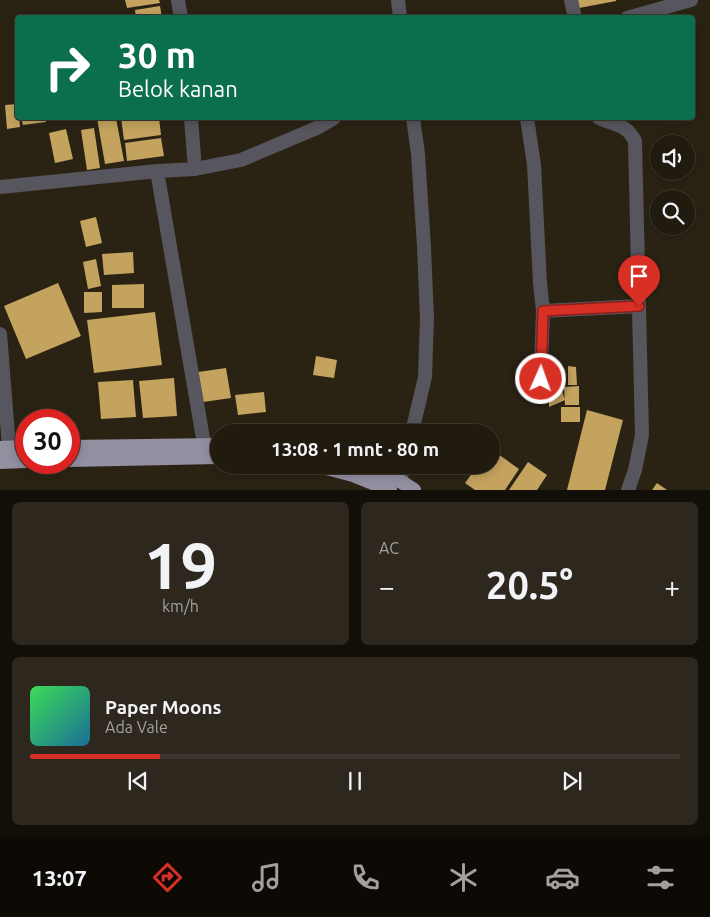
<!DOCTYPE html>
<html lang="id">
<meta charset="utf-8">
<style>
:root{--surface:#201a0f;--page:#2d271d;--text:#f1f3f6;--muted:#a2a19e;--line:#3d382f;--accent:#d93025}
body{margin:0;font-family:Ubuntu,sans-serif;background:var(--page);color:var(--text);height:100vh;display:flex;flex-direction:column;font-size:19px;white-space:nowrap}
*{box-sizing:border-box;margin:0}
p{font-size:16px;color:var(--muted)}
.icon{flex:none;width:28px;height:28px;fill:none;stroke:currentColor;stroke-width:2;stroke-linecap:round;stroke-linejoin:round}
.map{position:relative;height:490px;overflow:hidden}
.drawer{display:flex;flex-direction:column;gap:12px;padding:12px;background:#120e08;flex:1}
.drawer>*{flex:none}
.hud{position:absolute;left:15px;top:15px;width:680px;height:105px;border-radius:5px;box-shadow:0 2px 12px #0003,0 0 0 1px var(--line);background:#0b6e4f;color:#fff;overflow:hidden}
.fabs{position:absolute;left:650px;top:135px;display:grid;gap:10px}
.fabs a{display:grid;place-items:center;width:45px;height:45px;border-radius:50%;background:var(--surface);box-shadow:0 2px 12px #0003,0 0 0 1px var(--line);font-size:25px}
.speed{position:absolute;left:15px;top:409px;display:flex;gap:10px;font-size:25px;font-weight:700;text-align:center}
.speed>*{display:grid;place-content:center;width:65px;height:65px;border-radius:50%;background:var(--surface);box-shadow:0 2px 12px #0003,0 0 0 1px var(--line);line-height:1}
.speed .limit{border:8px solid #d22;background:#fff;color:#111}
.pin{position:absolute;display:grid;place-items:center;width:42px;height:42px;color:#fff;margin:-51px -21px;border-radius:50% 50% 50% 0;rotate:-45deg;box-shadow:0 0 5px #0007}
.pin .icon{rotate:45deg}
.me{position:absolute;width:55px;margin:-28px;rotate:2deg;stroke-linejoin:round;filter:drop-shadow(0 0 4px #0008)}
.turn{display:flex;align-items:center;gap:18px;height:105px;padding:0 20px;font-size:22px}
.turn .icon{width:65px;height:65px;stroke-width:2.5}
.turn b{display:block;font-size:35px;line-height:42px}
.big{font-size:38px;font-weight:700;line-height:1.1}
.drawer .widget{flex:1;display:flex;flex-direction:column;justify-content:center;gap:8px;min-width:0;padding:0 18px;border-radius:8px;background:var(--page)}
.drawer .dial{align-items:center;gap:0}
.dial b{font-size:65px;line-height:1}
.song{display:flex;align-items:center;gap:15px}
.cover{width:60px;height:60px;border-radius:8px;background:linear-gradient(135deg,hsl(130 70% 55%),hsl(200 70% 35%))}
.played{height:5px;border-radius:2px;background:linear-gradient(90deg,var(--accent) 20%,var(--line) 20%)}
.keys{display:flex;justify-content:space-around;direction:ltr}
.heat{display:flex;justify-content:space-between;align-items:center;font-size:28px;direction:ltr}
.drawer .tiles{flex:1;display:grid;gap:12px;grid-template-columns:1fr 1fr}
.widget:last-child{grid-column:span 2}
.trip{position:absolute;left:210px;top:424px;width:290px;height:50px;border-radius:25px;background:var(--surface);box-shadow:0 2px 12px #0003,0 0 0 1px var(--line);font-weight:700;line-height:50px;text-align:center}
.tab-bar{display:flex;height:80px;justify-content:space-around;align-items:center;background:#0d0a06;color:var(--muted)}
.tab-bar .icon{width:35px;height:35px}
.tab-bar .selected{color:var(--accent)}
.tab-bar b{font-size:22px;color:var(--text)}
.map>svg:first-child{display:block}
.building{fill:#c4a35e}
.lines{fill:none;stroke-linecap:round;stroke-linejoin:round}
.minor{stroke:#57555d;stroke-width:14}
.trunk{stroke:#9390a2;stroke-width:14}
.route-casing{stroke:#8d1f18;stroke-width:12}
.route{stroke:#d93025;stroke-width:9}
</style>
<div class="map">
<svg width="710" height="490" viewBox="0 0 710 490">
<rect width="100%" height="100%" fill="#2a2314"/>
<!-- building -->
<path class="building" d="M125 0H159L160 3 127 8Z
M578 0H616V1L579 8Z
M160 6 162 18H136L135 10Z
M18 104 20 127 7 129 5 105Z
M21 118H45L46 122 23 125Z
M97 118H116L124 161 105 164Z
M121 118H159L161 135 124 140Z
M94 128 100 168 87 170 81 130Z
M66 129 73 159 55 163 49 133Z
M161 138 164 156 127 161 125 143Z
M96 217 102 243 86 247 80 221Z
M133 252 134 273 104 275 102 254Z
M96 259 101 286 88 289 83 262Z
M58 283 81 336 26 359 4 306Z
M144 284V308H112V285Z
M84 292H102V312L84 313Z
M155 312 162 365 94 373 87 320Z
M316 356 337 360 334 378 313 375Z
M568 366 576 367 577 385H568Z
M226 368 231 398 203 402 198 372Z
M174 378 177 416 143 418 139 381Z
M549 379H558L565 400 549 407Z
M133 380 136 417 101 419 98 382Z
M579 386V405H565L564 387Z
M264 392 266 412 238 415 235 395Z
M561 407H580V422H561Z
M587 410 623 420 605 490H567Z
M491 449 519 469 505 490H475L465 483 478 465H491Z
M528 462 547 475 537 490H509Z
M657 483 667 490H652Z"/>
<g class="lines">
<!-- minor -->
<path class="minor" d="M178 0 181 18
M398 0 400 18
M571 0 575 18
M627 18 691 0
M191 118 195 169
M527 118 534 165 540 283 543 311 540 396
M599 118C615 126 626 123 635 141L642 435 635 470 628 490
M157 171 204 444
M0 187 158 171 195 169 241 160 319 127 334 118
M543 311 639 306
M0 334 9 447
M412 432 425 377 427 318 424 247 418 154 413 118
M400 481 404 465"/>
<!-- trunk -->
<path class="trunk" d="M69 447 219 445
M0 448 26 447
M69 460 219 457
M0 462 26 461
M315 465 353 475 390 490
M358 465 400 481 414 490"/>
</g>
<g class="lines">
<defs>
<path id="route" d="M541 379 543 311 639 306"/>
</defs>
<!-- route casing -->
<use href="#route" class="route-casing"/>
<!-- route -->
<use href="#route" class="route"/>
</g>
</svg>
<div class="fabs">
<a><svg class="icon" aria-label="sound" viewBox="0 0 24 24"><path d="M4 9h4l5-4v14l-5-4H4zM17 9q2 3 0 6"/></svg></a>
<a><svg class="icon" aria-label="search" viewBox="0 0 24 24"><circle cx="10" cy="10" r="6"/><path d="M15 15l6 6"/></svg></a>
</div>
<div class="speed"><div class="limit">30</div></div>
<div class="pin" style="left:639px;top:306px;background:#d93025"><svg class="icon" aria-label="arrive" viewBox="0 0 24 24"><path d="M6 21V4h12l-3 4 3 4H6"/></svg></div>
<svg class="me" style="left:541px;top:379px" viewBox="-20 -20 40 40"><circle r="17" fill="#d93025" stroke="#fff" stroke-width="3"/><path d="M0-11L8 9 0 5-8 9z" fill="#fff"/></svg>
<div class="trip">13:08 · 1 mnt · 80 m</div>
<div class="hud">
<div class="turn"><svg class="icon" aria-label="right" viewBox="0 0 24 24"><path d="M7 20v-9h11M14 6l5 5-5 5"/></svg><div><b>30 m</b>Belok kanan</div></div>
</div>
</div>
<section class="drawer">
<div class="tiles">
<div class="widget dial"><b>19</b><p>km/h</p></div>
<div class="widget"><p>AC</p>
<div class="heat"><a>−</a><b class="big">20.5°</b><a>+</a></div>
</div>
<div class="widget">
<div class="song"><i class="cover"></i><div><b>Paper Moons</b><p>Ada Vale</p></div></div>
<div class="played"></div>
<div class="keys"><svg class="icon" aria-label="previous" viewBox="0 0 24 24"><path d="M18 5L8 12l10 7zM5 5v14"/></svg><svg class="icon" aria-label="pause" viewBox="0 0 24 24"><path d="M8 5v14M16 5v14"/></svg><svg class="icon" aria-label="next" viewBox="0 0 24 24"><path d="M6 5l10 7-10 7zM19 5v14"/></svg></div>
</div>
</div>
</section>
<nav class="tab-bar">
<b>13:07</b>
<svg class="icon selected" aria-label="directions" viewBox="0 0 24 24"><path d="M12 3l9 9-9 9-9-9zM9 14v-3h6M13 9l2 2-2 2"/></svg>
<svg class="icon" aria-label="music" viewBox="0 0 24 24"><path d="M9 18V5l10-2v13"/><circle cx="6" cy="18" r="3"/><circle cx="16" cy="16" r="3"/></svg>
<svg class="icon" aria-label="phone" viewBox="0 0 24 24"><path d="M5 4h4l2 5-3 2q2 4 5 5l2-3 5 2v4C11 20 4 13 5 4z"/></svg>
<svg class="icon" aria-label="climate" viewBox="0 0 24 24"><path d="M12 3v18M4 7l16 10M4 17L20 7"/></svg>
<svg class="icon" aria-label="car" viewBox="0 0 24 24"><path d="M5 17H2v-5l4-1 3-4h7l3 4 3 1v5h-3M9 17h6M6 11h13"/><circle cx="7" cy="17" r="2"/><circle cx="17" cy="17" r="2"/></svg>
<svg class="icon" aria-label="filters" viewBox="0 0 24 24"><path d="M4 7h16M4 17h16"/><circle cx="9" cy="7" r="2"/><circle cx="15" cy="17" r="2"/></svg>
</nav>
